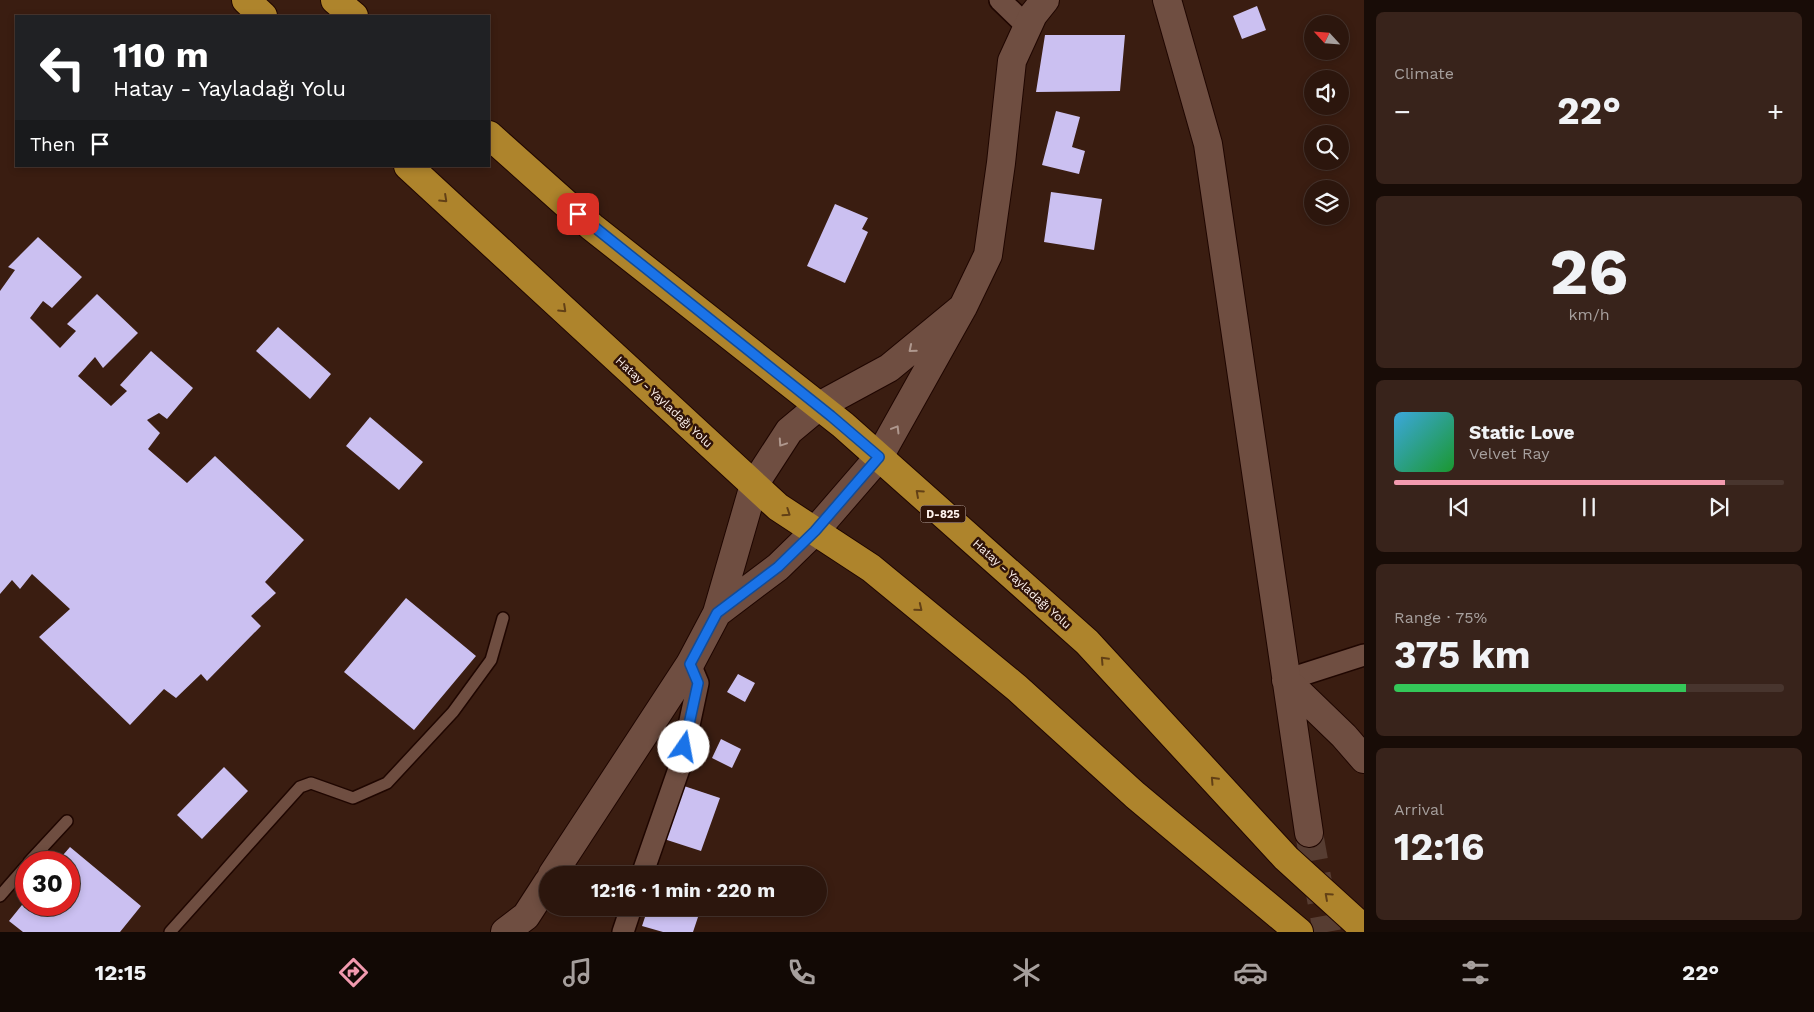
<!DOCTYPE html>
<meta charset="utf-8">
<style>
:root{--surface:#2c160d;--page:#38231b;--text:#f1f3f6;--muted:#a69f9d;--line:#48352e;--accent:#f29aaf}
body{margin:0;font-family:"Work Sans",sans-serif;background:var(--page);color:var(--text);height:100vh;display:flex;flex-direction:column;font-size:19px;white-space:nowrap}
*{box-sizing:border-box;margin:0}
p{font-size:16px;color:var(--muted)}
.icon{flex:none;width:28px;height:28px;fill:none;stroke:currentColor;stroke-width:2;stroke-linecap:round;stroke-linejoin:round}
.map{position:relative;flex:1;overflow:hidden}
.drawer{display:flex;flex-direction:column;gap:12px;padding:12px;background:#180c07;width:450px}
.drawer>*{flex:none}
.guide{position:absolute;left:15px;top:15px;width:475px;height:152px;border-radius:0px;box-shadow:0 2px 8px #0003,0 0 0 1px var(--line);background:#202124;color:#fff;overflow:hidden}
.needle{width:32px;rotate:296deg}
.tools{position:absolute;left:1304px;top:15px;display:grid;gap:10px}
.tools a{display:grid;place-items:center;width:45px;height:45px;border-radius:50%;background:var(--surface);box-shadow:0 2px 8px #0003,0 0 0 1px var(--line);font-size:25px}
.speed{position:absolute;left:15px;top:851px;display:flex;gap:10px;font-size:25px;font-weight:700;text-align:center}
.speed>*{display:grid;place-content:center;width:65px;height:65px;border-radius:50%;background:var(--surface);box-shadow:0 2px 8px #0003,0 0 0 1px var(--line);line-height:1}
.speed .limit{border:8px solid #d22;background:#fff;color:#111}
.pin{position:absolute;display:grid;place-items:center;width:42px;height:42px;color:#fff;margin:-21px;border-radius:10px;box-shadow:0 2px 8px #0006}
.me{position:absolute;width:55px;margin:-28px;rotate:12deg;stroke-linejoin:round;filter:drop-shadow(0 0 4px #0008)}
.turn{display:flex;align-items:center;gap:18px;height:105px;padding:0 15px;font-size:22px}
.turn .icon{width:65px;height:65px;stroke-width:2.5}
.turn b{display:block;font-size:35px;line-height:42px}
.then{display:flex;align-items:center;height:48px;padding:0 15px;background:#0003;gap:10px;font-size:19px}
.big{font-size:38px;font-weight:700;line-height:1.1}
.drawer .tile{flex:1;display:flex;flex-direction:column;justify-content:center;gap:8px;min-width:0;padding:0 18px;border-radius:8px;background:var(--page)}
.drawer .dial{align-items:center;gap:0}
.dial b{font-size:65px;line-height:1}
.song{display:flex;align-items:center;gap:15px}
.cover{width:60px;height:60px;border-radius:8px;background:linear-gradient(135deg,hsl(200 70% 55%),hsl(130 70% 35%))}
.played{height:5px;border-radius:2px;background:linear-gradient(90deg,var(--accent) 85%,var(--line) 85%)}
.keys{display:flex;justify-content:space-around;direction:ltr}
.heat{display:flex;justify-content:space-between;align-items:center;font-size:28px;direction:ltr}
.charge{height:8px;border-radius:4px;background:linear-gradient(90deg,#34c759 75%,var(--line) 0)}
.trip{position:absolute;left:539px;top:866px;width:288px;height:50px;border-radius:25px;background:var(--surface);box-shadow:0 2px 8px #0003,0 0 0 1px var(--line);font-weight:700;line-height:50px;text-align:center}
.menu{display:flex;height:80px;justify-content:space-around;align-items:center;background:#120905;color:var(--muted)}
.menu .icon{width:35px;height:35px}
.menu .on{color:var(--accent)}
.menu b{font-size:22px;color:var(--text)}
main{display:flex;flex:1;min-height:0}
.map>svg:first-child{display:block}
.building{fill:#cbc0f1}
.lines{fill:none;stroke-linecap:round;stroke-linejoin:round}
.tertiary-tunnel{stroke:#573d32;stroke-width:28;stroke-dasharray:28 14;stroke-linecap:butt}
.service-casing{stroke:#1f0600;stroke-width:14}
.minor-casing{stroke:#1f0600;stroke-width:24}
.tertiary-casing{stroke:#1f0600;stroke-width:30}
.trunk-casing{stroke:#1f0600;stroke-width:30}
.service{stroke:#6f4e41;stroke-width:11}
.minor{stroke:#6f4e41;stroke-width:21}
.tertiary{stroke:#6f4e41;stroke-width:28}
.trunk{stroke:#ae842c;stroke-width:28}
.oneway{stroke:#624016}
.oneway2{stroke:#af988e}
.route-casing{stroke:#114b97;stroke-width:12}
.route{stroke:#1a73e8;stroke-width:9}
.labels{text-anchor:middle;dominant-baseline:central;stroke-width:5;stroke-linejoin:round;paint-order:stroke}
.shield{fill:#2f1308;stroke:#c0afa8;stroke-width:1}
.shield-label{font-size:11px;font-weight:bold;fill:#fef2ed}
.street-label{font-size:12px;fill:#fef2ed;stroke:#2f1308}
</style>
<main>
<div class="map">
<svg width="1364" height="932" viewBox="0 0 1364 932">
<rect width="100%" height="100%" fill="#3a1d11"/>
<!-- building -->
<path class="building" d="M1257 6 1266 30 1242 39 1233 16Z
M1045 35H1125L1120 91 1036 92Z
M1056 111 1080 117 1072 147 1085 151 1079 174 1042 165Z
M1051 192 1102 199 1094 250 1044 242Z
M835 204 868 218 862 229 868 232 845 283 807 266Z
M38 237 82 277 52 308 43 301 30 318 60 348 76 331 67 324 97 294 138 333 103 368 95 357 78 376 111 406 127 391 120 385 151 351 193 388 167 419 159 413 147 420 160 433 148 449 187 483 215 456 304 540 265 582 276 593 251 616 261 626 207 681 201 674 176 698 164 689 130 725 39 637 70 609 32 574 20 589 12 580 0 594V291L15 270 8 267Z
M278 327 331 374 310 399 256 351Z
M370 417 423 462 399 490 346 446Z
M406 598 476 656 414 730 344 672Z
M738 674 755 683 745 702 727 692Z
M721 739 741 749 732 768 712 758Z
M224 767 248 791 202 839 177 815Z
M684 786 720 798 701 851 664 839Z
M70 847 141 906 120 932H23L9 921 26 900V905H69V862H57Z
M648 908H701L693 932H663L642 926Z"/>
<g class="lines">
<!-- tertiary-tunnel -->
<path class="tertiary-tunnel" d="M1309 833 1327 932"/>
<defs>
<path id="service" d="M29 862 67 821
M0 896 26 866
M170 932 300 787 311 783 353 798 387 783 453 712 491 660 503 618"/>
<path id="minor" d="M1000 0 1028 27
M1286 680 1364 655
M642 875 681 763 698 683 690 664
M623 932 631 908"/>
<path id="tertiary" d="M1167 0 1208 144 1309 833
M717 613 778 567 815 531 879 457 963 307 988 255 1001 163 1012 61 1033 15 1045 0
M1286 680 1344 736 1364 759
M552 875 690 664 717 613 754 485 789 431 819 406 889 368 963 307
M505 932 526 916 548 882"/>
<path id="trunk" d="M246 0 263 16
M335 0 354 16
M489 135 592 227 843 425 1087 642 1286 858 1364 929
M408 166 778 507 871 568 1017 688 1135 795 1299 932"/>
</defs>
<!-- service casing -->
<use href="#service" class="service-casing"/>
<!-- minor casing -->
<use href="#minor" class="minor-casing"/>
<!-- tertiary casing -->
<use href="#tertiary" class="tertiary-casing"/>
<!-- trunk casing -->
<use href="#trunk" class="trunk-casing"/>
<!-- service -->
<use href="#service" class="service"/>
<!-- minor -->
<use href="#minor" class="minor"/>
<!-- tertiary -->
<use href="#tertiary" class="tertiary"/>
<!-- trunk -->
<use href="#trunk" class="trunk"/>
</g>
<!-- one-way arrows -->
<defs><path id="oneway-chevron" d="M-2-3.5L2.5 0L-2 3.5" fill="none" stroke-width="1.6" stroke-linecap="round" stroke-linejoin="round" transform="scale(1.25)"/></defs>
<g class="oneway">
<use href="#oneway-chevron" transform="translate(444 199) rotate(43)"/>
<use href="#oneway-chevron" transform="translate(563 309) rotate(43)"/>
<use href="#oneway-chevron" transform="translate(919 493) rotate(-138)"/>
<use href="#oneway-chevron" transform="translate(787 513) rotate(34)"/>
<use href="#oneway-chevron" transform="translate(919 608) rotate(39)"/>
<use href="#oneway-chevron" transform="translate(1104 660) rotate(-133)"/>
<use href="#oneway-chevron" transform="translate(1214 780) rotate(-133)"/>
<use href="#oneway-chevron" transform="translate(1328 896) rotate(-138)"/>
</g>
<g class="oneway2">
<use href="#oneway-chevron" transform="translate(912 349) rotate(140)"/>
<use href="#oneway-chevron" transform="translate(896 429) rotate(-59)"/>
<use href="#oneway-chevron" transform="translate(782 443) rotate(124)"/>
</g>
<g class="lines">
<defs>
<path id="route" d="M578 214 831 416 879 457 815 531 778 567 717 613 690 664 698 683 684 747"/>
</defs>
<!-- route casing -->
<use href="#route" class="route-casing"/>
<!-- route -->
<use href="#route" class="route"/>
</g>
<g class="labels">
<!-- shield labels -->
<rect class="shield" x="920.5" y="505.5" width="45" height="17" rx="4"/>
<g class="shield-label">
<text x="943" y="514">D-825</text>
</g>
<!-- street labels -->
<g class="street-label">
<text transform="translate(664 402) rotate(43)">Hatay - Yayladağı Yolu</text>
<text transform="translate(1022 584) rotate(42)">Hatay - Yayladağı Yolu</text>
</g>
</g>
</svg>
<div class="tools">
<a><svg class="needle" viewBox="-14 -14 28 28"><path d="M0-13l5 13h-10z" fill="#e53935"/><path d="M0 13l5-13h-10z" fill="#a69f9d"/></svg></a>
<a><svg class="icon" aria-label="sound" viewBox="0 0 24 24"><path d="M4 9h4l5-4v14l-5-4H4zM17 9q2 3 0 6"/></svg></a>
<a><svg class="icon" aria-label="search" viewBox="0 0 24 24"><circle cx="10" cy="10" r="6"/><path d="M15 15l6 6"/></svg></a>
<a><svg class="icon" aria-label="layers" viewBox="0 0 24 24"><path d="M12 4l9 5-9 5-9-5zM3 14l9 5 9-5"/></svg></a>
</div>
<div class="speed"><div class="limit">30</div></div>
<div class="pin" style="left:578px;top:214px;background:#d93025"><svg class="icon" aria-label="arrive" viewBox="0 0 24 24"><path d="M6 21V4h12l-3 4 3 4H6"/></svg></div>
<svg class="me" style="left:684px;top:747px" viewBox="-20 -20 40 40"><circle r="19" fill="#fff"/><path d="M0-13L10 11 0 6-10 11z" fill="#1a73e8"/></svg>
<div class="trip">12:16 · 1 min · 220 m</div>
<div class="guide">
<div class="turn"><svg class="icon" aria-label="left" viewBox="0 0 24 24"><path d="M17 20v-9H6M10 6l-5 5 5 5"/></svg><div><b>110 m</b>Hatay - Yayladağı Yolu</div></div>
<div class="then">Then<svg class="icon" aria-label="arrive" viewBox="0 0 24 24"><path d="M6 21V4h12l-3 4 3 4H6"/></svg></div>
</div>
</div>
<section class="drawer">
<div class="tile"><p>Climate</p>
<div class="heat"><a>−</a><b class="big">22°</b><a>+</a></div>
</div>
<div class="tile dial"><b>26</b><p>km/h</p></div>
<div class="tile">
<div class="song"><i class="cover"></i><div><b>Static Love</b><p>Velvet Ray</p></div></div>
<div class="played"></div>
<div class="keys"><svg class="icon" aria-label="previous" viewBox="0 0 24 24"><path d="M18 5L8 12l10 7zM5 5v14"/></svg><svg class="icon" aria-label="pause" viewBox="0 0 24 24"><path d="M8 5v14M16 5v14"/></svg><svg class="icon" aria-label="next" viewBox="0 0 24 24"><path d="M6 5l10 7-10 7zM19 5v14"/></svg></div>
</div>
<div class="tile"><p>Range · 75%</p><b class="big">375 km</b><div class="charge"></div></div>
<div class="tile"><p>Arrival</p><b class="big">12:16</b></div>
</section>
</main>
<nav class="menu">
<b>12:15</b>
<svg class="icon on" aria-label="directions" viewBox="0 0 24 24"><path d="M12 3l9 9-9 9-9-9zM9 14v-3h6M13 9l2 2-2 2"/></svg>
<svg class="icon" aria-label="music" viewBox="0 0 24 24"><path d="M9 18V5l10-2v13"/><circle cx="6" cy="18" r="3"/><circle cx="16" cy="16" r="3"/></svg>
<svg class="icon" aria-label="phone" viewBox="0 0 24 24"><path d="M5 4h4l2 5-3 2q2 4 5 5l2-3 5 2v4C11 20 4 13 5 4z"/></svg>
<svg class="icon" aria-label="climate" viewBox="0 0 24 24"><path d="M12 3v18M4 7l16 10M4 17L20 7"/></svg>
<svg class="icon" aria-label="car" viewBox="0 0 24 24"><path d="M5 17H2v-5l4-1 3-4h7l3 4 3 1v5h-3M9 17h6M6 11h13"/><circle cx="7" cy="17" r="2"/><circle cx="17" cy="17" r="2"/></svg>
<svg class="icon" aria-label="filters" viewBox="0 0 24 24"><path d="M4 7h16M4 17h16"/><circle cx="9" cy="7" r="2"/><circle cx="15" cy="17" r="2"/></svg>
<b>22°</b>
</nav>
